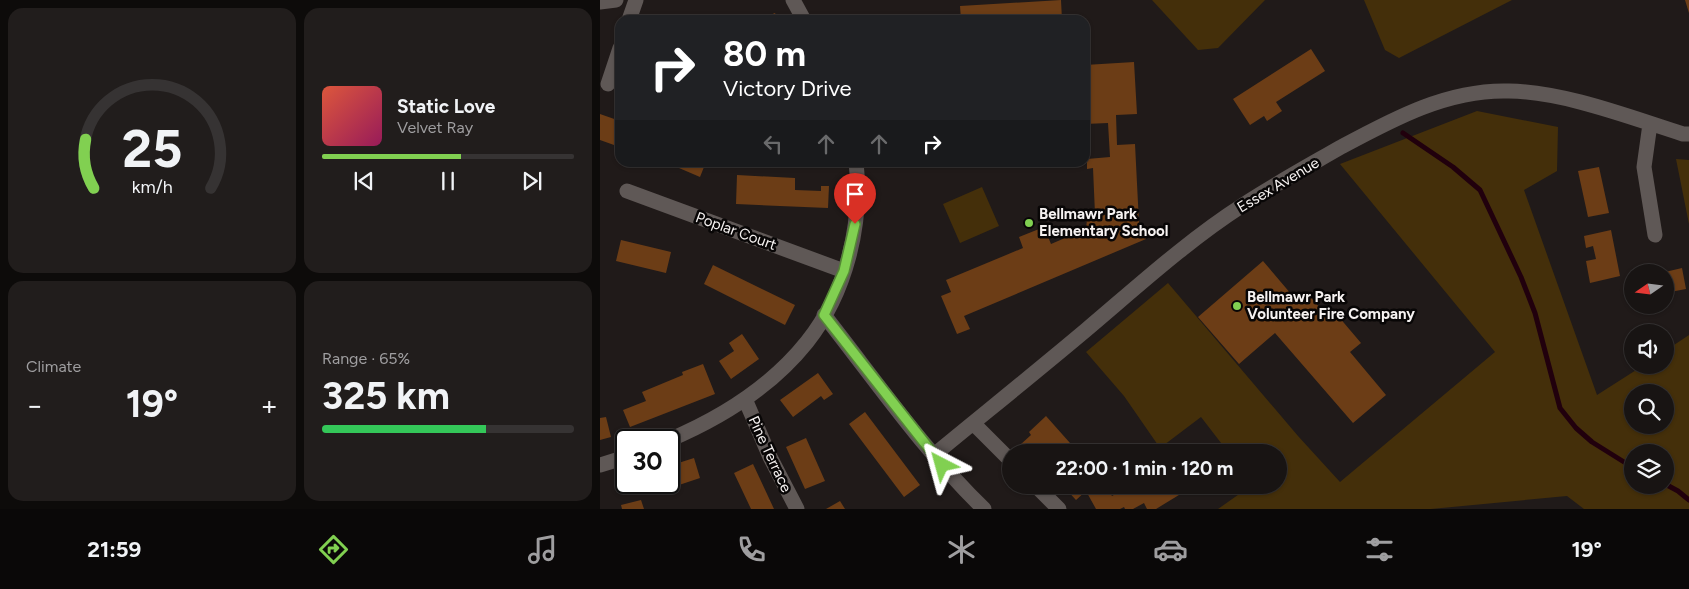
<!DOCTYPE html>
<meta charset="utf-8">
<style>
:root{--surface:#181413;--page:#211d1c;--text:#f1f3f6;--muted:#9f9ea0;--line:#363333;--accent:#81d051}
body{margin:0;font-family:Figtree,sans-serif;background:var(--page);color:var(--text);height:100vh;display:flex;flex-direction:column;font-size:19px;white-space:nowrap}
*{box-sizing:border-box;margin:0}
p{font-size:16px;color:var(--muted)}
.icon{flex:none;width:28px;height:28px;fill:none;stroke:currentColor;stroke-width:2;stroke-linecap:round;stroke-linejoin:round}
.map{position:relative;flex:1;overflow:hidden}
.side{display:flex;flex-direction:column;gap:8px;padding:8px;background:#0d0b0a;width:600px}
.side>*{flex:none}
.top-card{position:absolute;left:15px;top:15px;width:475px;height:152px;border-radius:15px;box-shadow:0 1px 4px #0004,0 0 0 1px var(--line);background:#202124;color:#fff;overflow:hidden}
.needle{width:32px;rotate:256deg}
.buttons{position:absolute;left:1024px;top:264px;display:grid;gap:10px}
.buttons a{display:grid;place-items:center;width:50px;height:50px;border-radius:50%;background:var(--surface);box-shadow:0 1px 4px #0004,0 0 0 1px var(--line);font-size:25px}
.speed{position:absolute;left:15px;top:429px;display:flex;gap:10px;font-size:25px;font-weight:700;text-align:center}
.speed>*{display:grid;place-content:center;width:65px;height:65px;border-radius:50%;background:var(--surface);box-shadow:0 1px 4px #0004,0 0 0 1px var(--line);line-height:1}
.speed .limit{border:2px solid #111;border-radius:8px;background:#fff;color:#111}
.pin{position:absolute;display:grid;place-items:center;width:42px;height:42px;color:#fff;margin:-51px -21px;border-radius:50% 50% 50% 0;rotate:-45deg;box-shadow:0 0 5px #0007}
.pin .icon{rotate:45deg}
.me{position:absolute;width:55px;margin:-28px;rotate:321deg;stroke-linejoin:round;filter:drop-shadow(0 0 4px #0008)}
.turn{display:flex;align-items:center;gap:18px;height:105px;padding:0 25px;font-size:22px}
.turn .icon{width:65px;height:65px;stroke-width:2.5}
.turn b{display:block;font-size:35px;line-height:42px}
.lanes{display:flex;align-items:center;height:48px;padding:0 25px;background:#0003;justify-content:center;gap:25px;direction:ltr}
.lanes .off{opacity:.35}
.big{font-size:38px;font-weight:700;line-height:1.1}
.side .tile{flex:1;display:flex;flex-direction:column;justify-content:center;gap:8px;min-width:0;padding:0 18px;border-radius:15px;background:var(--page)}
.side .dial{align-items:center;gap:0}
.dial svg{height:130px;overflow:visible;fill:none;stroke:var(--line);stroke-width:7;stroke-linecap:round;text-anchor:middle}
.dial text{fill:var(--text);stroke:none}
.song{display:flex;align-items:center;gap:15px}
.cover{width:60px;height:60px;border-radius:8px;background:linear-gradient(135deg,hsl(10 70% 55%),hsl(330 70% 35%))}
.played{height:5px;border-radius:2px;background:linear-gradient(90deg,var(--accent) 55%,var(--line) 55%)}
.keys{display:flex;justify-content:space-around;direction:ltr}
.heat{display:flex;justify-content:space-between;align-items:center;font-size:28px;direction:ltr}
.charge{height:8px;border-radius:4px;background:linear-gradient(90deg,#34c759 65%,var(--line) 0)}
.side .tiles{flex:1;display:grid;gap:8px;grid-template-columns:repeat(2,1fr)}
.trip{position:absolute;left:402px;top:444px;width:285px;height:50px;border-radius:25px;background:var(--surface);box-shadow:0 1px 4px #0004,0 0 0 1px var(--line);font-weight:700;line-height:50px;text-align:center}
.tabs{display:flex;height:80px;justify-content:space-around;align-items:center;background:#0a0808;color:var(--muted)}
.tabs .icon{width:35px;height:35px}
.tabs .selected{color:var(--accent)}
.tabs b{font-size:22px;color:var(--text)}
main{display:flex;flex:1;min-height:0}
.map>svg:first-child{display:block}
.green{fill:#442f0a;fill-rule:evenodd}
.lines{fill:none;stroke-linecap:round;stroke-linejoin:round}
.stream{stroke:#21000d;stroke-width:5}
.building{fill:#6c3d16}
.street{stroke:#5f5856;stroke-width:15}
.route-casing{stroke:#548735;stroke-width:12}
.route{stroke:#81d051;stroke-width:9}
.poi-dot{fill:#81d051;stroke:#080606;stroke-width:2}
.labels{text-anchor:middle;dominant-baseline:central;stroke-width:5;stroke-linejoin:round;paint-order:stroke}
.street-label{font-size:15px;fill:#f6f2f1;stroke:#080606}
.poi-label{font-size:15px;font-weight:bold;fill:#f6f2f1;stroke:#080606;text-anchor:start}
</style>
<main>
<section class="side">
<div class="tiles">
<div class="tile dial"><svg viewBox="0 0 100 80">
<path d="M14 69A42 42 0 1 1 86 69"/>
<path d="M14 69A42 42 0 0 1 9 39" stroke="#81d051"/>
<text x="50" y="56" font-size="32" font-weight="700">25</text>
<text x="50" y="72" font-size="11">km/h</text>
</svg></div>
<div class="tile">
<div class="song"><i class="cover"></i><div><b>Static Love</b><p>Velvet Ray</p></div></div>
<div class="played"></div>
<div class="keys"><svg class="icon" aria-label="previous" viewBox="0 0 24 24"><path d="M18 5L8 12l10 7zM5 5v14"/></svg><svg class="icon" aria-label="pause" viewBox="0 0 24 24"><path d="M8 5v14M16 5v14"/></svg><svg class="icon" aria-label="next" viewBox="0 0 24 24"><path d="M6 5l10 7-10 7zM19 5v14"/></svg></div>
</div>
<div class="tile"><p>Climate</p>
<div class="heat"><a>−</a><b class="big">19°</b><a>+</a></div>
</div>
<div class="tile"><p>Range · 65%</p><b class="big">325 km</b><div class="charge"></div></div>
</div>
</section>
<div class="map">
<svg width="1089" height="509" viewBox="0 0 1089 509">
<rect width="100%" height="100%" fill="#201a19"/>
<!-- green -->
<path class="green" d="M552 0H665L618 48 598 50Z
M764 0H912L799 58 785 50Z
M877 111 958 127 957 171 924 190 997 395 1044 365H1065V351L1089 335V509H984L967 496 831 509H618L652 485H679V452H628L601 417 560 448 524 396 486 352 568 283 698 436 740 482 895 352 740 164ZM1065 392V425H1032V392ZM1065 452V485H1032V452Z
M1076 159 1089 160V224Z
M382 187 399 226 360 243 343 204Z"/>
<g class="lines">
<!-- stream -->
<path class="stream" d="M803 133 853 167 880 190 921 277 935 313 960 408 976 428 992 442 1032 467
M1065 484 1078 491 1089 500"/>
</g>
<!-- building -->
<path class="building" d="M461 0 462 20H361L360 6Z
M1085 0H1089V13Z
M175 13 178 20H158Z
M711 49 725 71 676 102 682 111 667 121 664 116 650 125 633 99Z
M534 62 537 114 516 115 517 145 535 144 539 223 546 239 364 316 370 329 357 334 341 296 351 292 346 280 423 248 419 237 444 227 451 244 486 229 487 219 495 214 493 168 487 169V159L510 157 508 123 485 124V65Z
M0 114 20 121V127L14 145 0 140Z
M65 162H106L100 177Z
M999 167 1009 213 988 217 978 171Z
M137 175 195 178V190L221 191V186H229L228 208 136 204Z
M1011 230 1020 276 990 283 986 261 996 259 993 246 986 248 984 236Z
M21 240 71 252 66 273 16 261Z
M663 261 697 301 707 293 726 315 733 310 761 343 750 352 786 395 753 423 675 333 639 364 598 317Z
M113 265 195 305 185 325 104 284Z
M1082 268 1086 289 1065 293V272Z
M142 334 159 359 131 379 119 361 134 351 129 343Z
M103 364 115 394 30 427 23 410 46 401 42 392 83 375 82 372Z
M218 373 233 394 224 400 221 396 193 417 180 400Z
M265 412 320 485 304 497 249 424Z
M446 416 478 452H427L420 445 431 435 429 432Z
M6 417 11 437 0 440V418Z
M206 438 225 481 205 489 186 447Z
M595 446 599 452H584Z
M94 458 100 478 67 489 65 482H69V466Z
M153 464 174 509H151L134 473Z
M457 485H492L486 490 495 485H505L512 496 531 485H618L619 487 608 494 604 487 595 493 592 487 556 509H547L544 503 533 509H525L524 507 520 509H496L486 491 476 500 464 487 461 489Z
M41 500 44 509H22L21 505Z
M240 501 245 509H226Z"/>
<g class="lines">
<!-- street -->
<path class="street" d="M193 0 204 20
M0 2 16 0
M29 20 36 0
M8 84 20 48
M1050 124 1044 167 1055 235
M27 191 244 271
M224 315C276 381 324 451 384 509
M145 399 170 457 197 509
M373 423 411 461
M69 440C121 418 171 387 207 342 246 293 263 224 256 162
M334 455C385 413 436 372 486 330 537 287 587 241 643 205 675 184 708 166 741 147 793 119 848 89 909 91 965 92 1029 117 1083 134H1089
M0 465 26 457
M435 485 459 509"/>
</g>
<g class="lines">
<defs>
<path id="route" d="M255 224 244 271 224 315 342 465"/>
</defs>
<!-- route casing -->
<use href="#route" class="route-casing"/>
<!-- route -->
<use href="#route" class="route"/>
</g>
<!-- markers -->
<g class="poi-dot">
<circle cx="429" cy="223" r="5"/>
<circle cx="637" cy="306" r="5"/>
</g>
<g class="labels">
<!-- street labels -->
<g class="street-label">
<text transform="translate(678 185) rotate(-31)">Essex Avenue</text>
<text transform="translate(136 231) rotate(20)">Poplar Court</text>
<text transform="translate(170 454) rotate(65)">Pine Terrace</text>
</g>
<!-- poi labels -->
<g class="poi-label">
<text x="439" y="214">Bellmawr Park<tspan x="439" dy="17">Elementary School</tspan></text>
<text x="647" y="297">Bellmawr Park<tspan x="647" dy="17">Volunteer Fire Company</tspan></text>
</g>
</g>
</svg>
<div class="buttons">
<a><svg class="needle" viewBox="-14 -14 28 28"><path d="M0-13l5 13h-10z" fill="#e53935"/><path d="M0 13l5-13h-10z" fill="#9f9ea0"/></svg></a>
<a><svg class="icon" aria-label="sound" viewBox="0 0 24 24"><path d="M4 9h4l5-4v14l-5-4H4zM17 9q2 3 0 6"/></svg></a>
<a><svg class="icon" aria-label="search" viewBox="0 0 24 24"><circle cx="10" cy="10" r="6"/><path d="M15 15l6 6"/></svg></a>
<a><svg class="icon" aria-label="layers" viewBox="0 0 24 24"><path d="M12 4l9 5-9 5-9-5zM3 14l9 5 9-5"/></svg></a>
</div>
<div class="speed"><div class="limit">30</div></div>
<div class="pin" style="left:255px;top:224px;background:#d93025"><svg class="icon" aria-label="arrive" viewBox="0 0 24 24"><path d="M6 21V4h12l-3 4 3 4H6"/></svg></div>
<svg class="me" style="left:342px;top:465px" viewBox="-20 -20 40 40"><path d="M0-17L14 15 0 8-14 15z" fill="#81d051" stroke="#fff" stroke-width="4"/></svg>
<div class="trip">22:00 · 1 min · 120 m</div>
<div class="top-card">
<div class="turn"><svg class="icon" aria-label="right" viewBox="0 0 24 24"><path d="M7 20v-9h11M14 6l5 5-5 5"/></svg><div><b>80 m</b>Victory Drive</div></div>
<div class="lanes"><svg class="icon off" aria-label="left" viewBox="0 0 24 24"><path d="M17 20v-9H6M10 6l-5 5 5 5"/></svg><svg class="icon off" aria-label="ahead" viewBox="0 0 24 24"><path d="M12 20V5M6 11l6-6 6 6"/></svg><svg class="icon off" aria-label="ahead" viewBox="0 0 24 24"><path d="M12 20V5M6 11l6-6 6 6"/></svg><svg class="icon" aria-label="right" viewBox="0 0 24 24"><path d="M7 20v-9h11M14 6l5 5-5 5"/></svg></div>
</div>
</div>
</main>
<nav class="tabs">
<b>21:59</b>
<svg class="icon selected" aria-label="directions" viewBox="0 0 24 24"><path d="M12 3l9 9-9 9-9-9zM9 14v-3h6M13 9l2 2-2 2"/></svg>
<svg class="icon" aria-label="music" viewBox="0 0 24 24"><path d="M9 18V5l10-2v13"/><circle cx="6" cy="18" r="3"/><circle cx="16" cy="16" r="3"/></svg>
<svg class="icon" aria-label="phone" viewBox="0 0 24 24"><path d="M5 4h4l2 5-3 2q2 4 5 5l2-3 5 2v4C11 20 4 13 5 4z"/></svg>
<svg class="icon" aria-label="climate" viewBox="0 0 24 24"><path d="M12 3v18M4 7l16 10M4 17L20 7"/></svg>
<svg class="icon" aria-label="car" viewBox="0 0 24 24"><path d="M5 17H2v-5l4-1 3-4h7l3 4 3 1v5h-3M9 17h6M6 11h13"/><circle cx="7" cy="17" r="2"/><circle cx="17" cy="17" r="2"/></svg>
<svg class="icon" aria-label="filters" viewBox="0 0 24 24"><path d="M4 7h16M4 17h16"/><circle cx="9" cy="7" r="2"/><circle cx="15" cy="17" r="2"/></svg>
<b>19°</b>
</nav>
